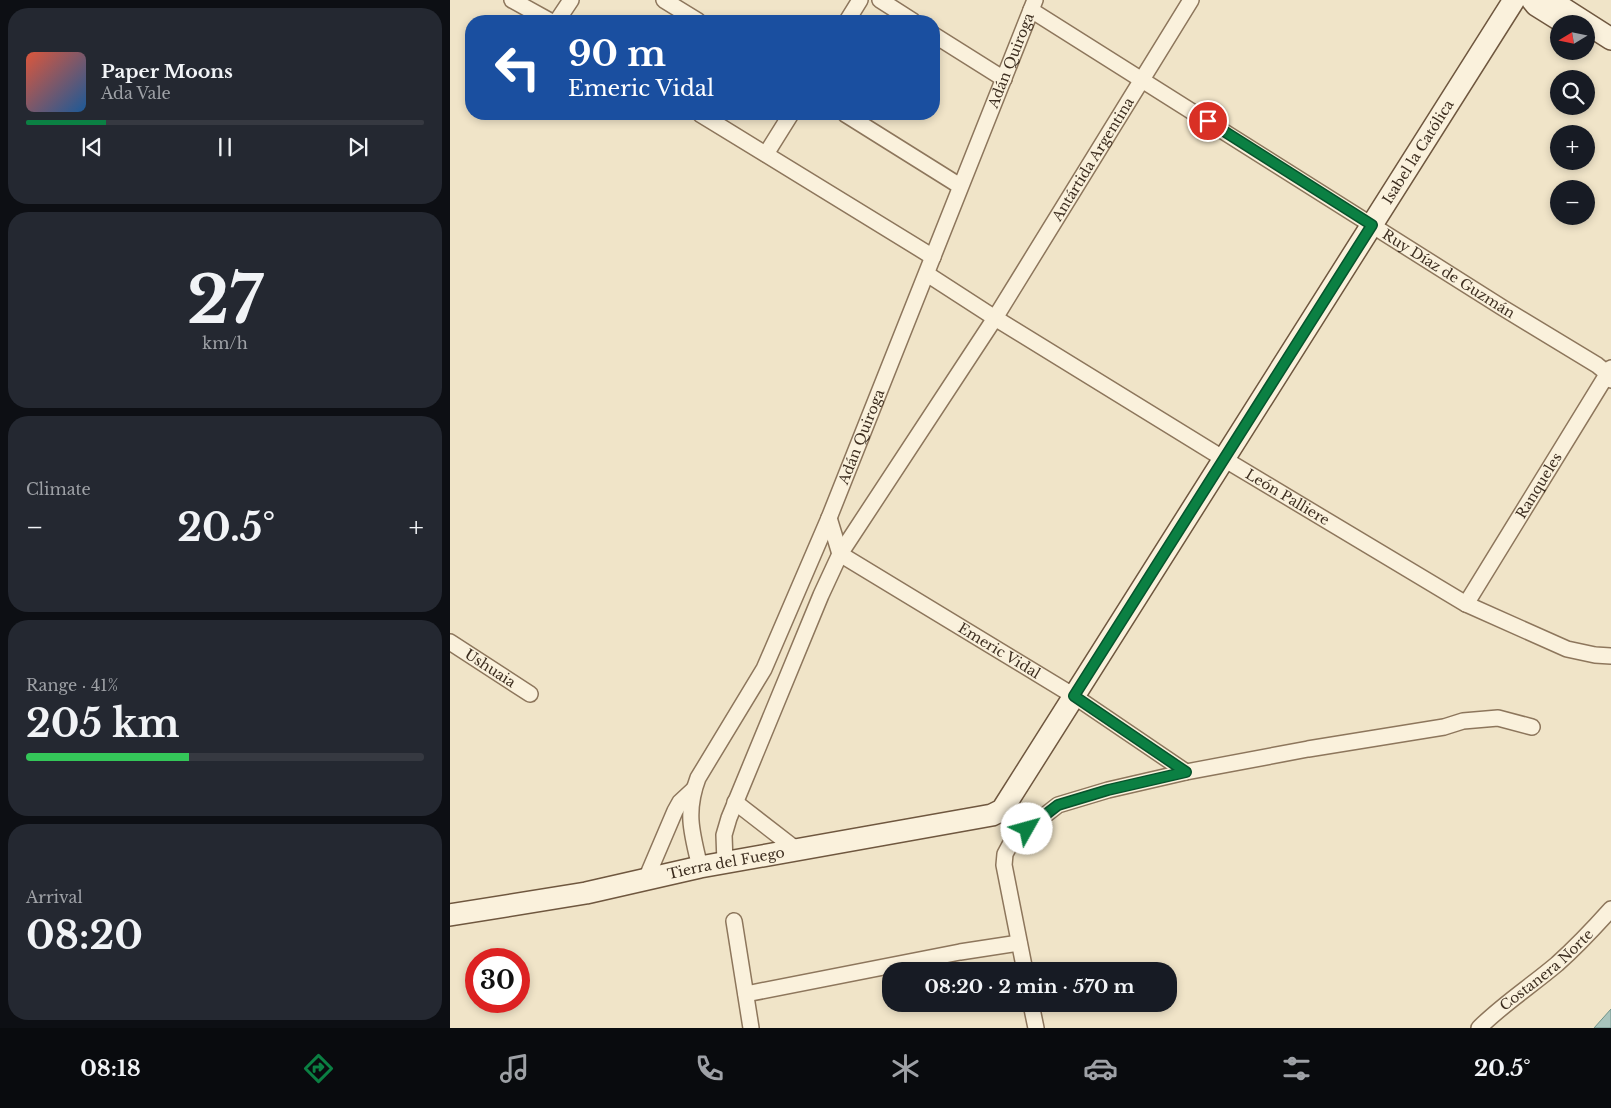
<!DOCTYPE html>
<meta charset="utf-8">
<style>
:root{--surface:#171b24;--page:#242831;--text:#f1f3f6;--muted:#9ea1a6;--line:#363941;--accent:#0b8043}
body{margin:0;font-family:"Libre Baskerville",serif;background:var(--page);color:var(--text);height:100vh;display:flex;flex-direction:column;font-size:19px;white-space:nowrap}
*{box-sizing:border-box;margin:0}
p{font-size:16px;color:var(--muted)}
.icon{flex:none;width:28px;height:28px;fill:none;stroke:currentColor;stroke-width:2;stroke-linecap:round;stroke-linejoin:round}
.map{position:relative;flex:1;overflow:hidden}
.drawer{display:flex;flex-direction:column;gap:8px;padding:8px;background:#0d0f14;width:450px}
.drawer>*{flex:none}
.hud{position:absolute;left:15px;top:15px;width:475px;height:105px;border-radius:20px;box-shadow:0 2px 8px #0003;background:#1a4fa0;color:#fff;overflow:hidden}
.needle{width:32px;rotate:260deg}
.tools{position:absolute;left:1100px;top:15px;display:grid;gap:10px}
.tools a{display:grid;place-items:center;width:45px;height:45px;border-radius:50%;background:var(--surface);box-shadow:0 2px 8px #0003;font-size:25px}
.speed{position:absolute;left:15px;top:948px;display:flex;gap:10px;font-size:25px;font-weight:700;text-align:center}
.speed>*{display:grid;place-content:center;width:65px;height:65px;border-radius:50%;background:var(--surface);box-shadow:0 2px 8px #0003;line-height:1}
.speed .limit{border:8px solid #d22;background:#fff;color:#111}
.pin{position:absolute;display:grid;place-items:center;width:42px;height:42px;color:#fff;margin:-21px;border:2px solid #fff;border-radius:50%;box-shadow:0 1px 5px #0007}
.me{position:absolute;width:55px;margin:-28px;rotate:52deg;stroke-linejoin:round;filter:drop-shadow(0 0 4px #0008)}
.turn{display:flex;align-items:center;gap:18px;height:105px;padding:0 20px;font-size:22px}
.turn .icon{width:65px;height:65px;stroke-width:2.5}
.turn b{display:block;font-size:35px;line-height:42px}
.big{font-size:38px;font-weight:800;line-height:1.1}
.drawer .card{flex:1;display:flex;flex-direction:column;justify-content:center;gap:8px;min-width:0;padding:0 18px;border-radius:20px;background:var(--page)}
.drawer .dial{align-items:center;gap:0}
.dial b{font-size:65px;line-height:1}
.song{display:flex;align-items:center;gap:15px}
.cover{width:60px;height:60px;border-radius:8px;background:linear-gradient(135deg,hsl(10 70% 55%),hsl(210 70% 35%))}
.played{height:5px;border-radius:2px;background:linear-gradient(90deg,var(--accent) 20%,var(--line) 20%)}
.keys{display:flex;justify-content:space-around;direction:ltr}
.heat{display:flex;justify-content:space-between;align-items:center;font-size:28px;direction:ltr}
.charge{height:8px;border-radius:4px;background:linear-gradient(90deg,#34c759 41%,var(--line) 0)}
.trip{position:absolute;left:432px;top:962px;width:295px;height:50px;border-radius:20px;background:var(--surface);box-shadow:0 2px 8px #0003;font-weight:800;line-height:50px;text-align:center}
.menu{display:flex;height:80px;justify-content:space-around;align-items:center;background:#090b0e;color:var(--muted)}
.menu .icon{width:35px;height:35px}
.menu .active{color:var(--accent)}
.menu b{font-size:22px;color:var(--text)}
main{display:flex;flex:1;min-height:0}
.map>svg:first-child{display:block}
.water{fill:#a9c4bc;stroke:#6f938a}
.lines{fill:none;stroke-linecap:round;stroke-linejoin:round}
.minor-casing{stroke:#8d765c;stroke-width:18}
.secondary-casing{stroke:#6f573f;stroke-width:24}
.minor{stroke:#faf1dc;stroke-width:15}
.secondary{stroke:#faf1dc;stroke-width:21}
.route-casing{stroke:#07532c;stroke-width:12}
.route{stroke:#0b8043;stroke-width:9}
.labels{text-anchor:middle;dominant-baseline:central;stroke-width:5;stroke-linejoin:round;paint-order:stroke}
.street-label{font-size:14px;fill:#3d2e20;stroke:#f7eed8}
</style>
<main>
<section class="drawer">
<div class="card">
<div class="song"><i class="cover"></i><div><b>Paper Moons</b><p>Ada Vale</p></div></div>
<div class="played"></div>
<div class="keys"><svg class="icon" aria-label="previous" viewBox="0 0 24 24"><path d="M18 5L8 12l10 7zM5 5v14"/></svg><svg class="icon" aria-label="pause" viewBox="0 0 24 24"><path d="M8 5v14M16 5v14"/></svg><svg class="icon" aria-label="next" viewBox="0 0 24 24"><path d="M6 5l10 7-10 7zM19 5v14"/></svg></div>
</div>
<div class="card dial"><b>27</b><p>km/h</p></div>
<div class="card"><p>Climate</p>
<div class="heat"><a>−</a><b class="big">20.5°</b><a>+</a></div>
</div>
<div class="card"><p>Range · 41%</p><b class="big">205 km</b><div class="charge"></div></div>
<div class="card"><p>Arrival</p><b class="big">08:20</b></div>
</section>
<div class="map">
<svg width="1161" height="1028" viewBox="0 0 1161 1028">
<rect width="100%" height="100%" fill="#f0e4c8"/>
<!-- water -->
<path class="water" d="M1161 1009V1028H1144Z"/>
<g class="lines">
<defs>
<g id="minor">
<path d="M62 0 100 21"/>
<path d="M214 0 248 21"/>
<path d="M430 0 463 21"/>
<path id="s1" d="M581 10 1053 308 1147 365 1158 374 1161 380"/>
<path d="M107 21 121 0"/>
<path d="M397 21 410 0"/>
<path d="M484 35 554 79"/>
<path d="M250 114 483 257"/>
<path d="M395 114 510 186"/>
<path d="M316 154 341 114"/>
<path id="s2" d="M477 274 545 318 774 459 1016 604 1117 649 1145 655 1161 656"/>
<path id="s3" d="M379 518 390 554 624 696 736 772"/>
<path id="s4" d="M1016 604 1161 368"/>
<path id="s5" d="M0 642 80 694"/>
<path d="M285 802 347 850"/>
<path id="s6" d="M275 863 274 835 279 818 371 595 390 554 545 318 741 0"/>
<path id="s7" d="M250 867C242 834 235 812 248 778L314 669 379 518 585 0"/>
<path d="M196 879 225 811 230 802 244 789"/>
<path d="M284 921 301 1028"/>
<path d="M575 971 554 865 555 854 562 841 608 805 658 790 736 772 858 749 994 727 1013 721 1048 718 1082 727"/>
<path d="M296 994 510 952 569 943"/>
<path d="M581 1004 586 1028"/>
<path id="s8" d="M1029 1028C1053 1004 1081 986 1107 964 1126 947 1144 928 1161 909"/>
</g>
<g id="secondary">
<path d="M1082 0 1086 5 1110 20"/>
<path d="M1100 0 1161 39"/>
<path id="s9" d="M0 915 136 893 250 867 531 817 542 815 552 810 1064 0"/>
</g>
</defs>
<!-- minor casing -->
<use href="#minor" class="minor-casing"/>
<!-- secondary casing -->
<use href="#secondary" class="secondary-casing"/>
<!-- minor -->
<use href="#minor" class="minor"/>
<!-- secondary -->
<use href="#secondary" class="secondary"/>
</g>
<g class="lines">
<defs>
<path id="route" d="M577 829 608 805 658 790 736 772 624 696 922 225 758 121"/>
</defs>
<!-- route casing -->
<use href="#route" class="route-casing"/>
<!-- route -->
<use href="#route" class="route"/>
</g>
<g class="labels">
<!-- street labels -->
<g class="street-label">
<text stroke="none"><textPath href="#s7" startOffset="875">Adán Quiroga</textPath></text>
<text stroke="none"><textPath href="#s9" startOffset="1341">Isabel la Católica</textPath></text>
<text stroke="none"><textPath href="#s6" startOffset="801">Antártida Argentina</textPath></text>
<text stroke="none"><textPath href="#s1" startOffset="494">Ruy Díaz de Guzmán</textPath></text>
<text stroke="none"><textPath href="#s7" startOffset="470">Adán Quiroga</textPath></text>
<text stroke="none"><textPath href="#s4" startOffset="139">Ranqueles</textPath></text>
<text stroke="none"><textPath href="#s2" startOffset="424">León Palliere</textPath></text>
<text stroke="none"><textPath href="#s3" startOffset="224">Emeric Vidal</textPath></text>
<text stroke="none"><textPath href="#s5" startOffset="48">Ushuaia</textPath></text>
<text stroke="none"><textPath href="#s9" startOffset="281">Tierra del Fuego</textPath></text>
<text stroke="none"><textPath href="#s8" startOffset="89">Costanera Norte</textPath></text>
</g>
</g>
</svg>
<div class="tools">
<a><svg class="needle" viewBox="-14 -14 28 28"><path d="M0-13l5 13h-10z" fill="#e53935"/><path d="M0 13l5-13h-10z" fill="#9ea1a6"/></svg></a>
<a><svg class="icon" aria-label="search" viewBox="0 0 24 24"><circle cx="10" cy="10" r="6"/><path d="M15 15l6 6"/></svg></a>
<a>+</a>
<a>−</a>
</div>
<div class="speed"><div class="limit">30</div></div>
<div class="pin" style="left:758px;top:121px;background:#d93025"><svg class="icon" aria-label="arrive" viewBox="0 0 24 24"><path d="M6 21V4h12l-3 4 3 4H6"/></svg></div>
<svg class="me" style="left:577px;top:829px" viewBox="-20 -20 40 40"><circle r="19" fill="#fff"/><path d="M0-13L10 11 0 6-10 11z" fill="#0b8043"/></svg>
<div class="trip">08:20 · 2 min · 570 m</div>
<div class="hud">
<div class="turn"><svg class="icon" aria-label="left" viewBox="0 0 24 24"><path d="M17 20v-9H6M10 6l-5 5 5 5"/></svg><div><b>90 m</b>Emeric Vidal</div></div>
</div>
</div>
</main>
<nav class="menu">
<b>08:18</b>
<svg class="icon active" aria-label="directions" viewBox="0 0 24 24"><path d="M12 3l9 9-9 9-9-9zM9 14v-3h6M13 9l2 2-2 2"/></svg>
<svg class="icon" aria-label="music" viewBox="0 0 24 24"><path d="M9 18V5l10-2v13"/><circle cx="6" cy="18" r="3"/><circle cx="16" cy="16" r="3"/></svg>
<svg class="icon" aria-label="phone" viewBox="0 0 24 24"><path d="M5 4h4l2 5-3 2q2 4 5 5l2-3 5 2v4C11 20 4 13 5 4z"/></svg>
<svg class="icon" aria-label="climate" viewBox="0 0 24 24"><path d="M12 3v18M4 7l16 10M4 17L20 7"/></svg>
<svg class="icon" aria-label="car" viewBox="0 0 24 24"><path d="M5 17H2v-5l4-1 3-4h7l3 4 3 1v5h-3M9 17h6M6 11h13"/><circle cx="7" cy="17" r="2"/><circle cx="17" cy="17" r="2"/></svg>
<svg class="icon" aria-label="filters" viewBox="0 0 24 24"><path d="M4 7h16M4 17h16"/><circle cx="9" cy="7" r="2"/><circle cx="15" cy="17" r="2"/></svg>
<b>20.5°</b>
</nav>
